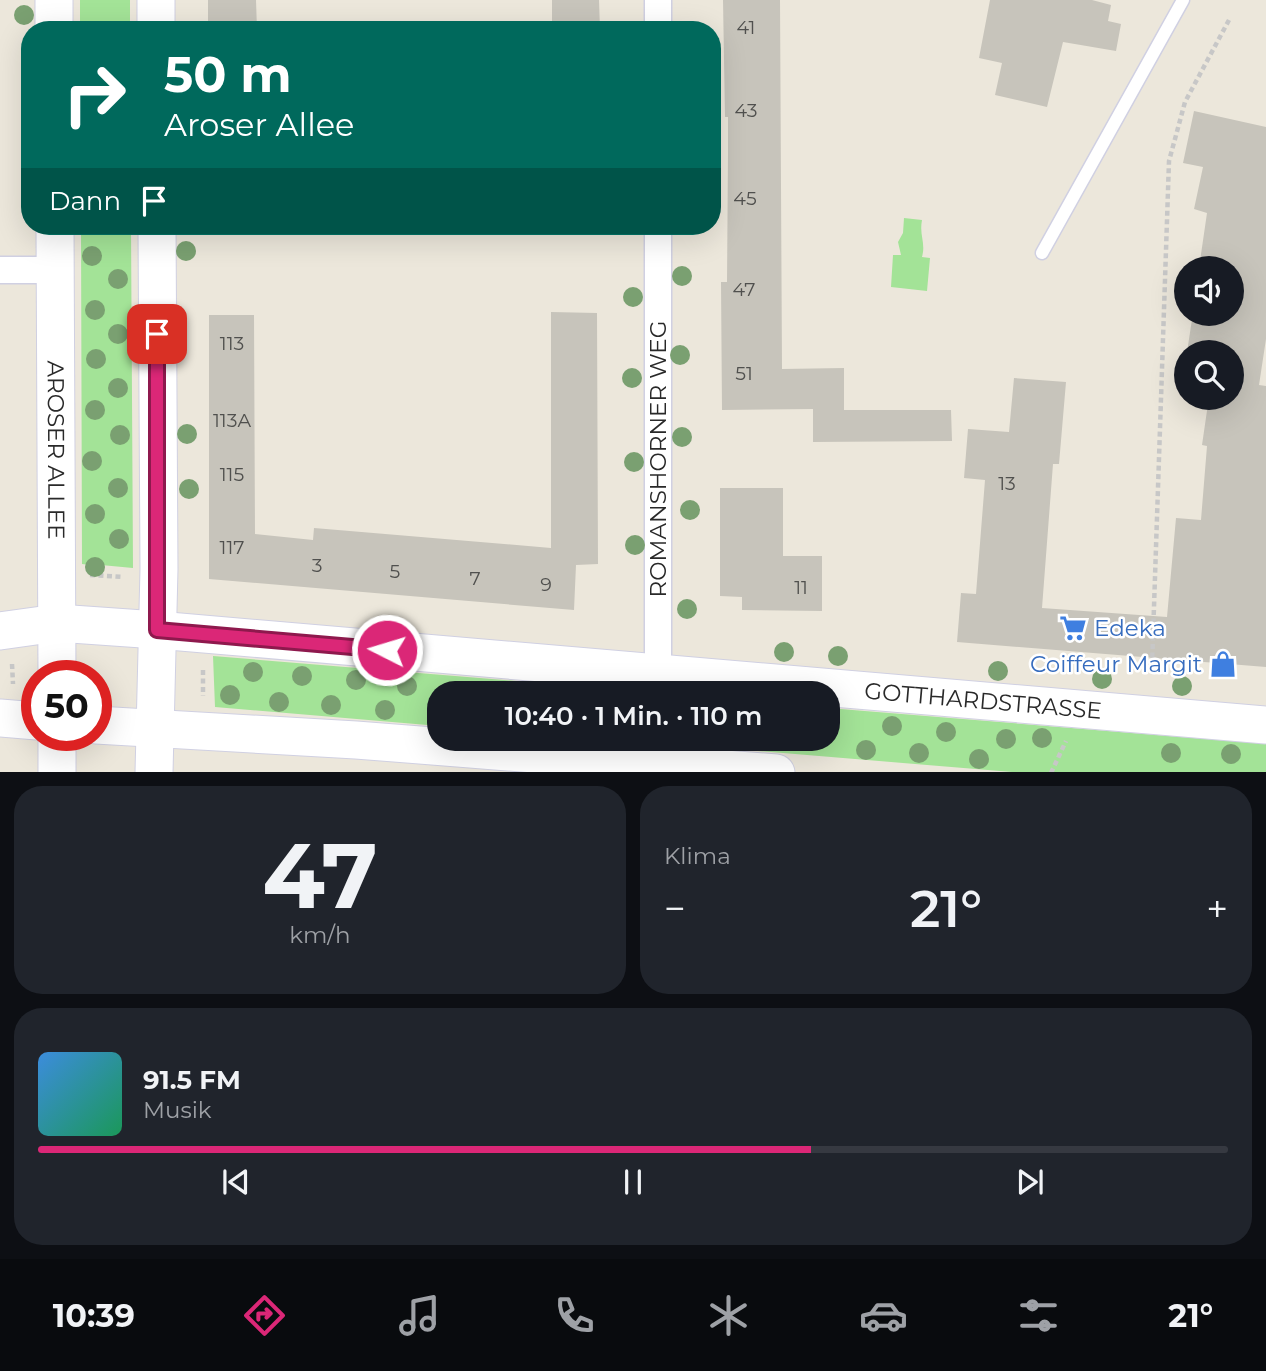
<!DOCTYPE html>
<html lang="de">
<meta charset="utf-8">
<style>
:root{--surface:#171b24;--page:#20242c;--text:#f1f3f6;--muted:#9ea1a6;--line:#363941;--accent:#db2777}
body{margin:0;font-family:Montserrat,sans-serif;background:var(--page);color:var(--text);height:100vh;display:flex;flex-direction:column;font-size:26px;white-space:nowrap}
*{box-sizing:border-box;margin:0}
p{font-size:23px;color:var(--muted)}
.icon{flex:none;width:38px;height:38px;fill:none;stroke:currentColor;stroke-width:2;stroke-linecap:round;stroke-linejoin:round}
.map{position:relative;height:772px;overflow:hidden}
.sheet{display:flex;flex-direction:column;gap:14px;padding:14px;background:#0d0f14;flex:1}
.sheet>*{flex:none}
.hud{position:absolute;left:21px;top:21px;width:700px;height:214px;border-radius:28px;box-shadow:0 7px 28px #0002;background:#00695c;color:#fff;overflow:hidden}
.fabs{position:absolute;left:1174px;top:256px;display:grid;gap:14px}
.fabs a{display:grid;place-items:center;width:70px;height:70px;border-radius:50%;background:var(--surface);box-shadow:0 7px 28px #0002;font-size:35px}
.speed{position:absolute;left:21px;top:660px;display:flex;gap:14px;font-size:35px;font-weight:700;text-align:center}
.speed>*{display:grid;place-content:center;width:91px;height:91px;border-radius:50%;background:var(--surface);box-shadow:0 7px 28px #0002;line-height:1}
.speed .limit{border:10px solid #d22;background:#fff;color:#111}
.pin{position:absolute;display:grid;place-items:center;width:60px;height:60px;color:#fff;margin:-30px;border-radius:14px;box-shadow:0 4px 10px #0006}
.me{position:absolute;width:77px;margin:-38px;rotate:275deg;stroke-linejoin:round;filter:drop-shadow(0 0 5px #0008)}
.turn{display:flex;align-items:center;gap:24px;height:147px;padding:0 28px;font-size:32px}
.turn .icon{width:91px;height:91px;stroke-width:2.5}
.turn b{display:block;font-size:49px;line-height:60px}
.then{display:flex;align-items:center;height:66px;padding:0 28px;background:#0003;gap:14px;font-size:26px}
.big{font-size:52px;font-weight:600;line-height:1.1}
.sheet .widget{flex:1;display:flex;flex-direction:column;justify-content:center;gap:10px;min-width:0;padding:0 24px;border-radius:28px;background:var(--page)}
.sheet .dial{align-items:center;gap:0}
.dial b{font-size:91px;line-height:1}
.song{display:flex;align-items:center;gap:21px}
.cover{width:84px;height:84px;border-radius:10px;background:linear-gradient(135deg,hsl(210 70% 55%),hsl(150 70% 35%))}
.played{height:7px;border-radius:4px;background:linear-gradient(90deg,var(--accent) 65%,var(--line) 65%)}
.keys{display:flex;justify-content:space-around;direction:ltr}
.heat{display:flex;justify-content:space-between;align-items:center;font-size:38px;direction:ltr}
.sheet .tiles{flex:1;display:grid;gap:14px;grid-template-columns:1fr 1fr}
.widget:last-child{grid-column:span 2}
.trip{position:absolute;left:427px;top:681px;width:413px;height:70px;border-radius:28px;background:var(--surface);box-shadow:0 7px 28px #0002;font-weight:600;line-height:70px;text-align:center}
.dock{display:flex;height:112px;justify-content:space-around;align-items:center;background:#090b0e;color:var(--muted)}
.dock .icon{width:49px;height:49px}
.dock .on{color:var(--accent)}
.dock b{font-size:32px;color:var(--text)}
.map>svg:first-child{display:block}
.green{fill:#a3e397}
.building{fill:#c7c4bb}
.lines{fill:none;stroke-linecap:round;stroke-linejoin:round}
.service-casing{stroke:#d0d0e2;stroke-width:15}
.minor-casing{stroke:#d0d0e2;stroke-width:29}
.secondary-casing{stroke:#d0d0e2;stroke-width:39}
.path{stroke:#c7c7c7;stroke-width:4.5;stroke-dasharray:5 3.5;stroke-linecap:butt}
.service{stroke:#fff;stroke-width:12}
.minor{stroke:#fff;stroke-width:26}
.secondary{stroke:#fff;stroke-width:37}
.tree{fill:#7aa071}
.route-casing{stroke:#8e194d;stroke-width:18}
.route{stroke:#db2777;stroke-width:12}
.labels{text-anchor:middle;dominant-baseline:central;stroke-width:5;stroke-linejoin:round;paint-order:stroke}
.number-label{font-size:19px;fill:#50504e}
.street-label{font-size:23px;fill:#292929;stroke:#fff}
.shop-label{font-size:23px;fill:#366cbe;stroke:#fff;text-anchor:start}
</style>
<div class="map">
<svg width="1266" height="773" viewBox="0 0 1266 773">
<rect width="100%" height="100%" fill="#ece7db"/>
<!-- green -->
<path class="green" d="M80 0H130V30H80Z
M904 218 922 220C919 236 926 242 922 257L930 258 927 291 891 287 893 255H901L898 242 903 233Z
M81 226H131L133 568 101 565 100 570 90 569V565L82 564Z
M213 656 625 690 628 693H439V726L215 707Z
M828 708 1266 744V772H1012L709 747 683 743 679 739 828 738Z"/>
<!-- building -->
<path class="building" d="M208 0H256L257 30H208Z
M552 0H599L600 30H552Z
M723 0H780L782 369 844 368V410H951L952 441 813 442V409L722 410 721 282H727L728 154V117H725Z
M990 0H1092L1111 5 1108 21 1121 24 1116 51 1063 42 1047 107 995 95 1002 63 979 58Z
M1194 111 1266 127V339L1259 385 1266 386V667L957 642 961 593 976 594 985 480 964 478 968 429 1009 432 1014 378 1066 382 1059 464H1053L1042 608 1167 617 1176 518 1201 520 1207 446 1202 445 1209 397H1232V352H1187L1193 313H1232V268H1199L1207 213 1194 209 1203 167 1183 163Z
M551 312 597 313 598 564 576 565 574 610 209 579V315H254L255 534 313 540 314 528 551 548Z
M720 488H783V556H822V611L742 610V597L720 596Z"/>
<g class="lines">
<defs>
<path id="service" d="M1042 253 1183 0"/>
<path id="minor" d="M658 0V30
M0 270H55
M658 693V226
M657 773V738"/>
<g id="secondary">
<path d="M54 0V30"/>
<path d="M156 0V30"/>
<path id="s1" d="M55 226 57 676"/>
<path id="s2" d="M0 631 57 623 157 630 1266 725"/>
<path d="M0 718 37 721"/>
<path d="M96 725 356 740 776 773"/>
<path d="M57 735V773"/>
<path d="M154 773 159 569 157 226"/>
</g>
</defs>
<!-- service casing -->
<use href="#service" class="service-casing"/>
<!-- minor casing -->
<use href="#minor" class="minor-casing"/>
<!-- secondary casing -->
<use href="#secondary" class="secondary-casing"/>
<!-- path -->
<path class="path" d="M90 575 123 577
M12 664 13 684
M1152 666 1169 161 1185 102 1229 20
M203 670V696
M1051 773 1066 741"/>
<!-- service -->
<use href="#service" class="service"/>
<!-- minor -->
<use href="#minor" class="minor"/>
<!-- secondary -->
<use href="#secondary" class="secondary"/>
</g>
<!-- trees -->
<g class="tree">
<circle cx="24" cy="15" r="10"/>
<circle cx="186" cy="251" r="10"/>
<circle cx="92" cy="256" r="10"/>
<circle cx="682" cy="276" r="10"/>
<circle cx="118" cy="279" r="10"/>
<circle cx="633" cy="297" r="10"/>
<circle cx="95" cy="310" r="10"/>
<circle cx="118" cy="334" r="10"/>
<circle cx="680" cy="355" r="10"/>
<circle cx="96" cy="359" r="10"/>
<circle cx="632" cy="378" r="10"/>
<circle cx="118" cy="388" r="10"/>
<circle cx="95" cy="410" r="10"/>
<circle cx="187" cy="434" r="10"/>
<circle cx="120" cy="435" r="10"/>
<circle cx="682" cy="437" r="10"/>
<circle cx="92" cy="461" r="10"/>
<circle cx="634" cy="462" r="10"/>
<circle cx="118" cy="488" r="10"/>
<circle cx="189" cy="489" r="10"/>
<circle cx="690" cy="510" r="10"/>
<circle cx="95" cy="514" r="10"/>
<circle cx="119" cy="539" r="10"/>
<circle cx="635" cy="545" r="10"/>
<circle cx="95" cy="567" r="10"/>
<circle cx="687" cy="609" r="10"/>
<circle cx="784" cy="652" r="10"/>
<circle cx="838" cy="656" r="10"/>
<circle cx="998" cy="671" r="10"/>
<circle cx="253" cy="672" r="10"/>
<circle cx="302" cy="676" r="10"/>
<circle cx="1102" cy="679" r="10"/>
<circle cx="356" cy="680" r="10"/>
<circle cx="407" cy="686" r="10"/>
<circle cx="1182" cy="686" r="10"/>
<circle cx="230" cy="695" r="10"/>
<circle cx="279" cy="702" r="10"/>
<circle cx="331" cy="705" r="10"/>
<circle cx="385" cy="710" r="10"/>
<circle cx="892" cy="726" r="10"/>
<circle cx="946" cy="732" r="10"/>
<circle cx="1042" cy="738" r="10"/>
<circle cx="1006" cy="739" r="10"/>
<circle cx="866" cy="750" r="10"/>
<circle cx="919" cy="753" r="10"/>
<circle cx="1171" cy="753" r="10"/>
<circle cx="1231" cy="754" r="10"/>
<circle cx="979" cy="759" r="10"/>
</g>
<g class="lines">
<defs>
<path id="route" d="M157 334V630L387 650"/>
</defs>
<!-- route casing -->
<use href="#route" class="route-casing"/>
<!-- route -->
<use href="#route" class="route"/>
</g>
<!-- icons -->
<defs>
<symbol id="supermarket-bare" viewBox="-9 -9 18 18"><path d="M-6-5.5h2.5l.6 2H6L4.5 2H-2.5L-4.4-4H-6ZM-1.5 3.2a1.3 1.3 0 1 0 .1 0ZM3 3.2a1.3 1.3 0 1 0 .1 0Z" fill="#3f7fe0" stroke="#fff" stroke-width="2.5" paint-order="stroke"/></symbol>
<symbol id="shop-bare" viewBox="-9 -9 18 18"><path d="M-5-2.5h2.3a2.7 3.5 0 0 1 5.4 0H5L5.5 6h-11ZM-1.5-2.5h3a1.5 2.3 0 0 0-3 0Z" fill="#3f7fe0" stroke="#fff" stroke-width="2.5" paint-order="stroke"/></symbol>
</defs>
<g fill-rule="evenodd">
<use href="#supermarket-bare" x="1054" y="609" width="38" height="38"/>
<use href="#shop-bare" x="1204" y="645" width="38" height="38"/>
</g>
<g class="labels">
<!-- number labels -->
<g class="number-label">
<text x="746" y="27">41</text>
<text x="746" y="110">43</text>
<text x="745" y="198">45</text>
<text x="744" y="289">47</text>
<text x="232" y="343">113</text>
<text x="744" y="373">51</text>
<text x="232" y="420">113A</text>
<text x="232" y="474">115</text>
<text x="1007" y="483">13</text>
<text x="232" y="547">117</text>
<text x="317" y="565">3</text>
<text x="395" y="571">5</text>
<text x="475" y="578">7</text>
<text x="546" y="584">9</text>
<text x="801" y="587">11</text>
</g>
<!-- street labels -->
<g class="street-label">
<text stroke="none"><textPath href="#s1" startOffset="224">AROSER ALLEE</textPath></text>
<text transform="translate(658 459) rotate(-90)">ROMANSHORNER WEG</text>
<text stroke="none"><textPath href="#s2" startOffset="987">GOTTHARDSTRASSE</textPath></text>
</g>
<!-- shop labels -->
<g class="shop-label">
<text x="1094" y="628">Edeka</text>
<text x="1202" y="664" text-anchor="end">Coiffeur Margit</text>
</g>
</g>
</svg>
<div class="fabs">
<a><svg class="icon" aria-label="sound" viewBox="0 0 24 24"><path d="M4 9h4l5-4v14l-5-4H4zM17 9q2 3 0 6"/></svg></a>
<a><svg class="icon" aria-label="search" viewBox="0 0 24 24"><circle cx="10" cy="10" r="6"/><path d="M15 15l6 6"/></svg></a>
</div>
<div class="speed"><div class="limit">50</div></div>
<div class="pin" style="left:157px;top:334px;background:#d93025"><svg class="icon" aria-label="arrive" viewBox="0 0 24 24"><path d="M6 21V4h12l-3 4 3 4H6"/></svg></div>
<svg class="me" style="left:387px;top:650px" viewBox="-20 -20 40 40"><circle r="17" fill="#db2777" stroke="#fff" stroke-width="3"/><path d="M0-11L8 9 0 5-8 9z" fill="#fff"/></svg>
<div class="trip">10:40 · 1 Min. · 110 m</div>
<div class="hud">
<div class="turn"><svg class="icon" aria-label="right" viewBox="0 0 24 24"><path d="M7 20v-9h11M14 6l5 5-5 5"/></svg><div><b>50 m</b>Aroser Allee</div></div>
<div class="then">Dann<svg class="icon" aria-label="arrive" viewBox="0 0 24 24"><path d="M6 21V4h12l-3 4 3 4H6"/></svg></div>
</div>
</div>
<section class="sheet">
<div class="tiles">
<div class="widget dial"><b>47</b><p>km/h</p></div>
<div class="widget"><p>Klima</p>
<div class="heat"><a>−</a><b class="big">21°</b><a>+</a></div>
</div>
<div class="widget">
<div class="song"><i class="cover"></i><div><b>91.5 FM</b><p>Musik</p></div></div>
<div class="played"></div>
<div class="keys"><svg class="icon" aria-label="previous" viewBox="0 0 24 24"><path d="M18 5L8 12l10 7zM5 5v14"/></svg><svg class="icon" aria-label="pause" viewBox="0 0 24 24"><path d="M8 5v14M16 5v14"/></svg><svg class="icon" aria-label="next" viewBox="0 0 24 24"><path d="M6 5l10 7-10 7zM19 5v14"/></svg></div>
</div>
</div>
</section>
<nav class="dock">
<b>10:39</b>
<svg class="icon on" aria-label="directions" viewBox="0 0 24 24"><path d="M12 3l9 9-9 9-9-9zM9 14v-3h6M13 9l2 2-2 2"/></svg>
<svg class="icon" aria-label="music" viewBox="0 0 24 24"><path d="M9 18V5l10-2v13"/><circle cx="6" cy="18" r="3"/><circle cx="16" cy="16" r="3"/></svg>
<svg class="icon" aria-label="phone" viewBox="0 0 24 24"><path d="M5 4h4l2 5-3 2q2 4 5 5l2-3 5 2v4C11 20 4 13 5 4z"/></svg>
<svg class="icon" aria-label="climate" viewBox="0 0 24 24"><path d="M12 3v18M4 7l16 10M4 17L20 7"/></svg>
<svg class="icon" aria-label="car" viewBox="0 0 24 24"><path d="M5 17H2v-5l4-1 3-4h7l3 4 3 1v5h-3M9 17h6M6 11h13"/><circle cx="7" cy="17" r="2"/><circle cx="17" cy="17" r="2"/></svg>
<svg class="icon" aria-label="filters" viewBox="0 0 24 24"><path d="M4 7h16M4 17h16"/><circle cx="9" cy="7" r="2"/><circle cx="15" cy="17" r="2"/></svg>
<b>21°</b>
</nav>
